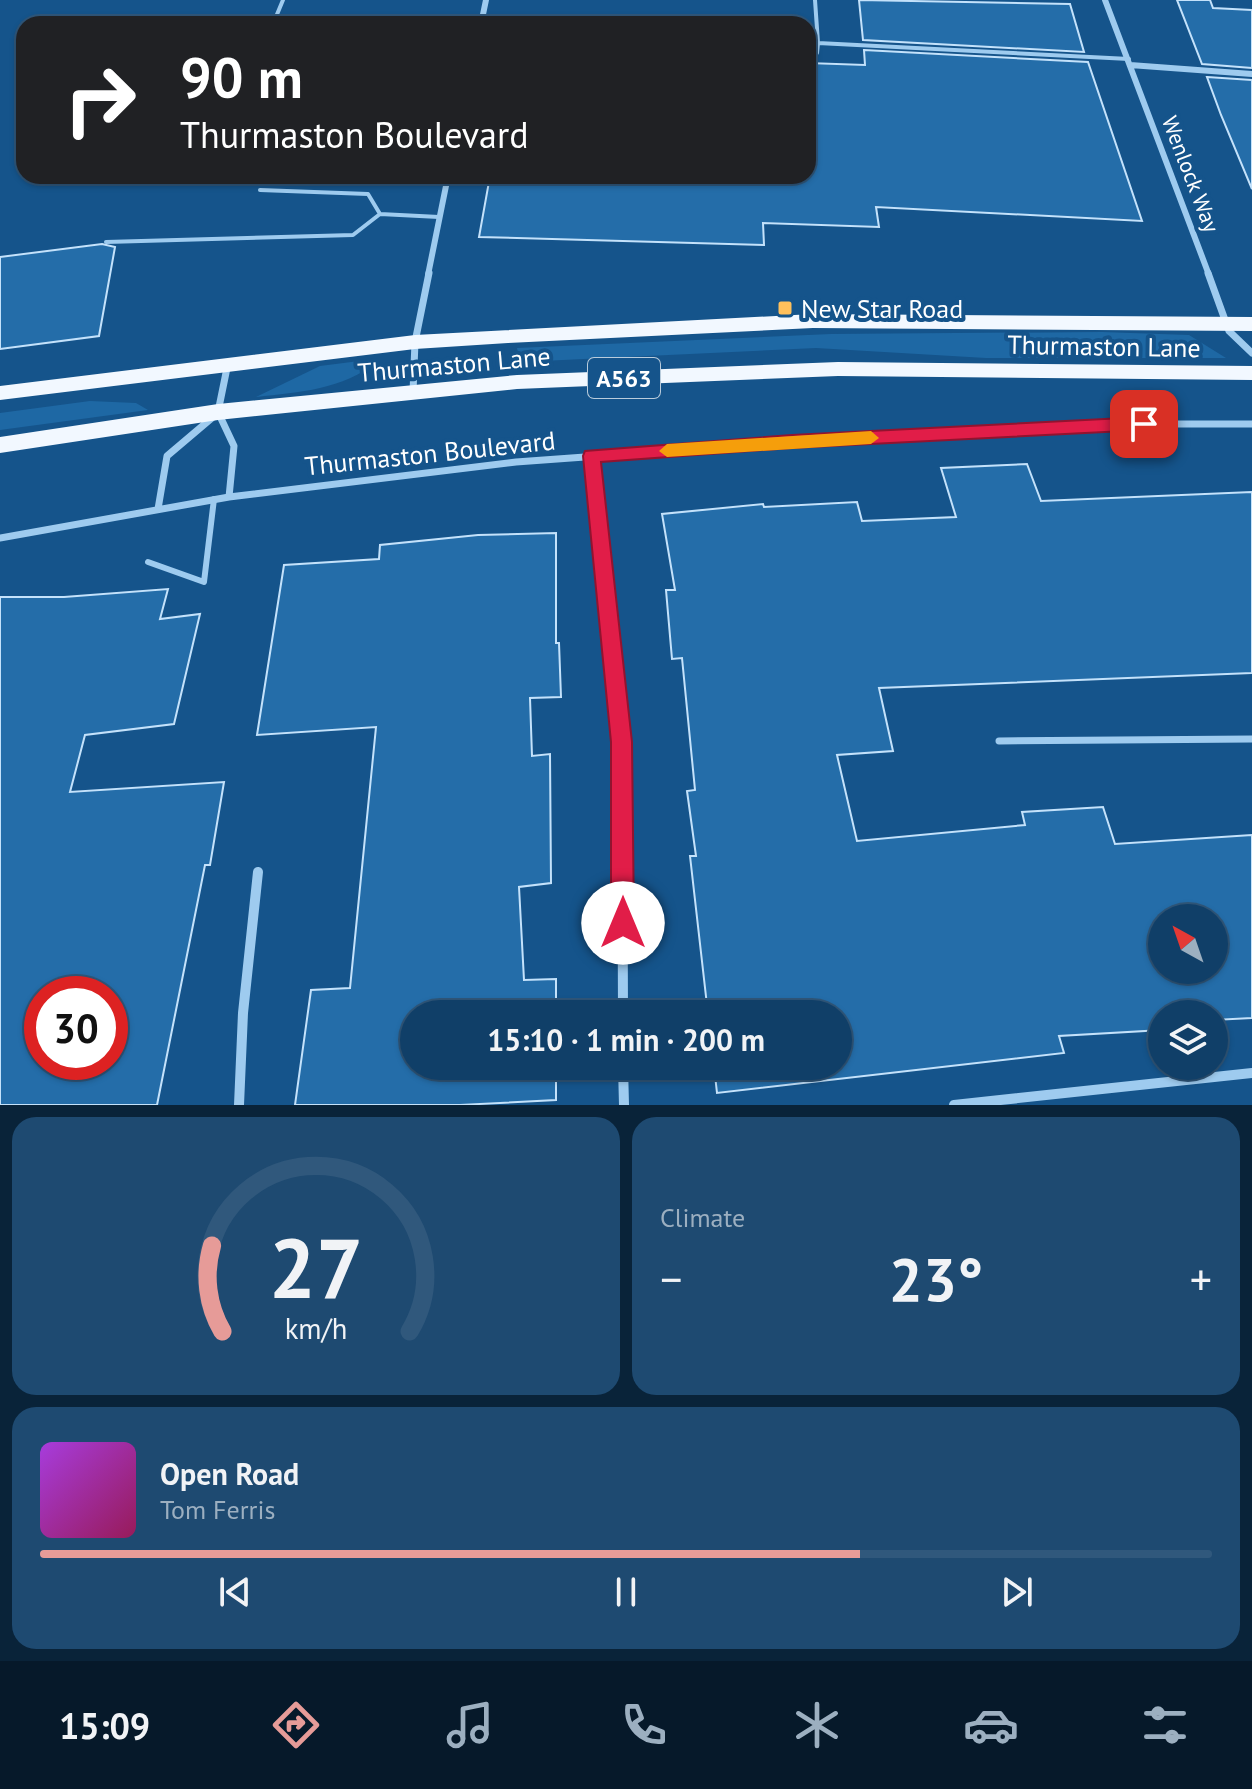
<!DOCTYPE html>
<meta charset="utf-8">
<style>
:root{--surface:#103f68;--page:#1e4a71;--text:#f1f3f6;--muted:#9cafc0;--line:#30587c;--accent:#e69b98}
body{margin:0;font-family:"PT Sans",sans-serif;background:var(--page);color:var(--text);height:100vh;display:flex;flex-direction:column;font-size:30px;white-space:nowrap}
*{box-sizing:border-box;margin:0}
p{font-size:26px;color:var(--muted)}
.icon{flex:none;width:44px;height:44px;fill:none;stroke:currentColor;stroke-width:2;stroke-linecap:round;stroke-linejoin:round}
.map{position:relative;height:1105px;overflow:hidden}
.sheet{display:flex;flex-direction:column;gap:12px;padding:12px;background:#092339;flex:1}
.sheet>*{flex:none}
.banner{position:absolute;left:16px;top:16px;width:800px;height:168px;border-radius:24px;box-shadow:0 2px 6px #0004,0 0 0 2px var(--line);background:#202124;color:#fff;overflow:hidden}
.needle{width:52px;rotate:320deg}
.fabs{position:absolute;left:1148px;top:904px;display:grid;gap:16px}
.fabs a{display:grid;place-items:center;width:80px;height:80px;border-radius:50%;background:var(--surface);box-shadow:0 2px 6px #0004,0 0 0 2px var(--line);font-size:40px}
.speed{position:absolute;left:24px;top:976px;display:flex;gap:16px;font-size:40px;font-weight:700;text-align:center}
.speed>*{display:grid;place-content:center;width:104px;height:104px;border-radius:50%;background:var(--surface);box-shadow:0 2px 6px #0004,0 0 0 2px var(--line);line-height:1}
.speed .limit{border:12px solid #d22;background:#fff;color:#111}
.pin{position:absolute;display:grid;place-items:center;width:68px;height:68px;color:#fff;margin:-34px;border-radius:16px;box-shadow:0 4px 12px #0006}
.me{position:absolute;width:88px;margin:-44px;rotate:0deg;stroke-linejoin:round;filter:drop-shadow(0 0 6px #0008)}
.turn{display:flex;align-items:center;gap:28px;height:168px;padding:0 32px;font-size:36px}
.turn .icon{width:104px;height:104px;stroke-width:2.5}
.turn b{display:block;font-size:56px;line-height:68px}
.big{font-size:60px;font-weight:600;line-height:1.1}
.sheet .tile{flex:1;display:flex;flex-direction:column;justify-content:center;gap:12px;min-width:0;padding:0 28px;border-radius:24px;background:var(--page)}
.sheet .dial{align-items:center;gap:0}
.dial svg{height:208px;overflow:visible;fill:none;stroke:var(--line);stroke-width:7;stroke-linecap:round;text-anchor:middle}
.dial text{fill:var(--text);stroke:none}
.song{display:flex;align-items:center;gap:24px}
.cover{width:96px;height:96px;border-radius:12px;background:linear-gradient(135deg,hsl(280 70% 55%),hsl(330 70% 35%))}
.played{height:8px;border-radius:4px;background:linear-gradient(90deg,var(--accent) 70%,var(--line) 70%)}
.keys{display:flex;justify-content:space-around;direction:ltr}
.heat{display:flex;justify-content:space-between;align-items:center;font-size:44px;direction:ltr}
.sheet .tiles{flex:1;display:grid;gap:12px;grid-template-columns:1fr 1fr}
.tile:last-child{grid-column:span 2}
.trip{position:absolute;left:400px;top:1000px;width:452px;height:80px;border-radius:40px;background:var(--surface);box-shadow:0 2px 6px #0004,0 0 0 2px var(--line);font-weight:600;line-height:80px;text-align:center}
.dock{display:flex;height:128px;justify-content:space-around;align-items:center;background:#06192a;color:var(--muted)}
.dock .icon{width:56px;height:56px}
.dock .selected{color:var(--accent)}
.dock b{font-size:36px;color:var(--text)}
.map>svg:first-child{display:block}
.green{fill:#1e68a4}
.building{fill:#246da9;stroke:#c4e2fb;stroke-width:2;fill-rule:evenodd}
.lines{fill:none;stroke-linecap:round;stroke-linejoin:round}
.service-far2{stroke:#9ecbef;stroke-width:4}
.service-far1{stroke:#9ecbef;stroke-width:6}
.service{stroke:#9ecbef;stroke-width:7}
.minor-far2{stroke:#9ecbef;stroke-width:6}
.minor-far1{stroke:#9ecbef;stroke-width:7}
.minor{stroke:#9ecbef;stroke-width:10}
.trunk{fill:#f2f8ff;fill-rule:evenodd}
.route{fill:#e11d48;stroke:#92132f;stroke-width:2}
.slow{fill:#f59e0b}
.poi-dot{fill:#ffc05c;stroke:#15548b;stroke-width:3}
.labels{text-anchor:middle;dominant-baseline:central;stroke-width:8;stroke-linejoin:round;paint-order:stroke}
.far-street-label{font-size:22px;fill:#fff;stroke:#15548b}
.shield{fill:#15548b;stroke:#b9ccdc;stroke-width:2}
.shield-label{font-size:24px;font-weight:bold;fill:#fff}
.poi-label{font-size:26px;fill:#fff;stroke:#15548b;text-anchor:start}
.street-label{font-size:26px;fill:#fff;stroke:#15548b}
</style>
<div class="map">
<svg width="1252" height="1105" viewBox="0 0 1252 1105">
<rect width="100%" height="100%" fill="#15548b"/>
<!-- green -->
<path class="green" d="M1102 332 1189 335 1226 358H986L816 348 520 362 517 348 831 334Z
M375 359 378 361C342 390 300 392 256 397L320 366Z
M90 401 136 403 148 410 0 430V413Z"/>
<!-- building -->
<path class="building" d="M859 0 1070 4 1084 52 863 40Z
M1177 0H1210L1213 8 1252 10V68L1202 64Z
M864 50 1088 62 1142 221 876 207 879 227 763 223 764 245 479 237 490 176H808V63L865 65Z
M1207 77 1252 80V189L1221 115Z
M102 244 115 247 99 336 0 349V257Z
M1027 464 1041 501 1252 492V673L879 688 893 751 837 755 857 841 1025 825 1022 812 1103 807 1115 844 1252 835V1018L1214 1020V1014H1162V1030L1059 1036 1064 1053 717 1093 714 1066H838V1014H708L690 856H696L687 791 695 790 682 658 672 659 666 590H675L662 514 763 504 764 507 857 502 862 521 956 517 941 468ZM1162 918H1214V970H1162Z
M556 533V643H559L561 697 530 698 532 756 550 754 551 883 519 887 524 980 556 979V1014H414V1066H556V1100L460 1105H295L311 990 350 988 376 727 257 735 284 565 379 559 380 545 478 535Z
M168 589 160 619 200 614 174 724 85 735 70 792 224 782 210 865H205L157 1105H0V597H64ZM42 994H110V1062H42Z"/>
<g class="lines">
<!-- service-far2 -->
<path class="service-far2" d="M815 0 818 43 1129 59
M273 24 283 0
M808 53H817L818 43
M260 190 368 194 380 214 439 217
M106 242 353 235 380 214"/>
<!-- service-far1 -->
<path class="service-far1" d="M148 562 204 582 214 499"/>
<!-- service -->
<path class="service" d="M999 741 1252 739"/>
<!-- minor-far2 -->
<path class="minor-far2" d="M1105 0 1209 275
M481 24 486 0
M1130 65 1252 74
M428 275 448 176"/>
<!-- minor-far1 -->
<path class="minor-far1" d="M1208 273 1229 331 1252 353
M228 363 218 412 234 446 229 497
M413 392 415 342 429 273
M591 456 610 635
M158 509 167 456 213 417
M0 538 229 497 516 462 792 442 1144 424H1252"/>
<!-- minor -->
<path class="minor" d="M610 633 622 742 623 1014
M623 1066 624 1105
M239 1105 243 1013 258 872
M954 1105 1252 1073"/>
<!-- trunk -->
<path class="trunk" d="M813 314 1252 317V331L813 328 508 343 415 349 0 400V386L415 335Z
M838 362 1252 366V380L838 376 517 389 218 420 0 453V437L218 404 517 375Z"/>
</g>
<!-- route -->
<path class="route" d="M1144 417 1152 424 1144 430 792 448 601 462 632 742 634 923 631 931 623 935 615 931 611 923V742L583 456 585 451 792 435Z"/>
<!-- slow -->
<path class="slow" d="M871 431 879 438 871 444 667 457 659 451 667 444Z"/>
<!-- markers -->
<rect class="poi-dot" x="777" y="300" width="16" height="16" rx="4"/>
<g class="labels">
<!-- far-street labels -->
<g class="far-street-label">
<text transform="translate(1191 174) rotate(69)">Wenlock Way</text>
</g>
<!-- shield labels -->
<rect class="shield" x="588" y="358" width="72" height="40" rx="6"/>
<g class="shield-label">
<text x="624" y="378">A563</text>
</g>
<!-- poi labels -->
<g class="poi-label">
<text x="801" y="308">New Star Road</text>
</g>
<!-- street labels -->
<g class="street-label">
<text transform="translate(1104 346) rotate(1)">Thurmaston Lane</text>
<text transform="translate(454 364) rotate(-5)">Thurmaston Lane</text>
<text transform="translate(430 453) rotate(-6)">Thurmaston Boulevard</text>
</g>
</g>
</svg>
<div class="fabs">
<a><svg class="needle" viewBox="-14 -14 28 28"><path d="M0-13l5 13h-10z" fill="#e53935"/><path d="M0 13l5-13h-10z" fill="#9cafc0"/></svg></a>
<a><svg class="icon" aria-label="layers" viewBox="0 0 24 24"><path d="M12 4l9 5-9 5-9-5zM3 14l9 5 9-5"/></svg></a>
</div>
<div class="speed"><div class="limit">30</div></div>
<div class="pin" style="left:1144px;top:424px;background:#d93025"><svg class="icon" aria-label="arrive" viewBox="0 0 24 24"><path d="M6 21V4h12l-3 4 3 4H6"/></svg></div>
<svg class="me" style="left:623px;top:923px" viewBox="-20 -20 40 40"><circle r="19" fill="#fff"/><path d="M0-13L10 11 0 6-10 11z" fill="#e11d48"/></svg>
<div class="trip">15:10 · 1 min · 200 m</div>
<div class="banner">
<div class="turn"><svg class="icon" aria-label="right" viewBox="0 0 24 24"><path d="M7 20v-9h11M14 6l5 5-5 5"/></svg><div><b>90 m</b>Thurmaston Boulevard</div></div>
</div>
</div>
<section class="sheet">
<div class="tiles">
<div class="tile dial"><svg viewBox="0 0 100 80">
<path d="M14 69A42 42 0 1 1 86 69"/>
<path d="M14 69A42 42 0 0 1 10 36" stroke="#e69b98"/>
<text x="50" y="56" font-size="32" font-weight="700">27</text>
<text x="50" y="72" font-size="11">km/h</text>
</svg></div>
<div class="tile"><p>Climate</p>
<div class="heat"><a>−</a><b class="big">23°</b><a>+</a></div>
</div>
<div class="tile">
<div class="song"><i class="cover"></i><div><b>Open Road</b><p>Tom Ferris</p></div></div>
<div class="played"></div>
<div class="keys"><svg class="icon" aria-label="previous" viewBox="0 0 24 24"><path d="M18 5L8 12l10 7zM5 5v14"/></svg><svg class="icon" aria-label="pause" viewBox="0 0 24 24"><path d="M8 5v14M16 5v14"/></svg><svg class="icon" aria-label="next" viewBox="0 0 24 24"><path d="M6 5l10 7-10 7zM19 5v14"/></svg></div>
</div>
</div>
</section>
<nav class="dock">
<b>15:09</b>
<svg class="icon selected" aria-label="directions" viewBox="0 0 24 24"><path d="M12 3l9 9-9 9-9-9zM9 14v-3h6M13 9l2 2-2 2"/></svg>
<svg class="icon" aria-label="music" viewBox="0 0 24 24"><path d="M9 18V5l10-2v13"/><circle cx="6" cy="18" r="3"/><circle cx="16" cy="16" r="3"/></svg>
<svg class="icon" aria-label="phone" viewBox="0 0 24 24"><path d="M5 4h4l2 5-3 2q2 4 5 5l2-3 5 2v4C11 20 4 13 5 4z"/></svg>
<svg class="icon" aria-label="climate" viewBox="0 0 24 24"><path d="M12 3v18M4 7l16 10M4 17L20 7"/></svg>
<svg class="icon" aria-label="car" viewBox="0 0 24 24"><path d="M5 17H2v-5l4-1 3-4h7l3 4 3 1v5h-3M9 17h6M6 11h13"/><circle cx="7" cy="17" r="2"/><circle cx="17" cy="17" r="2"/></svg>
<svg class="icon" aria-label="filters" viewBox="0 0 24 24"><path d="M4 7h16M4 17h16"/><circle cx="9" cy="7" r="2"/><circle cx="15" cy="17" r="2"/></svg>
</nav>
